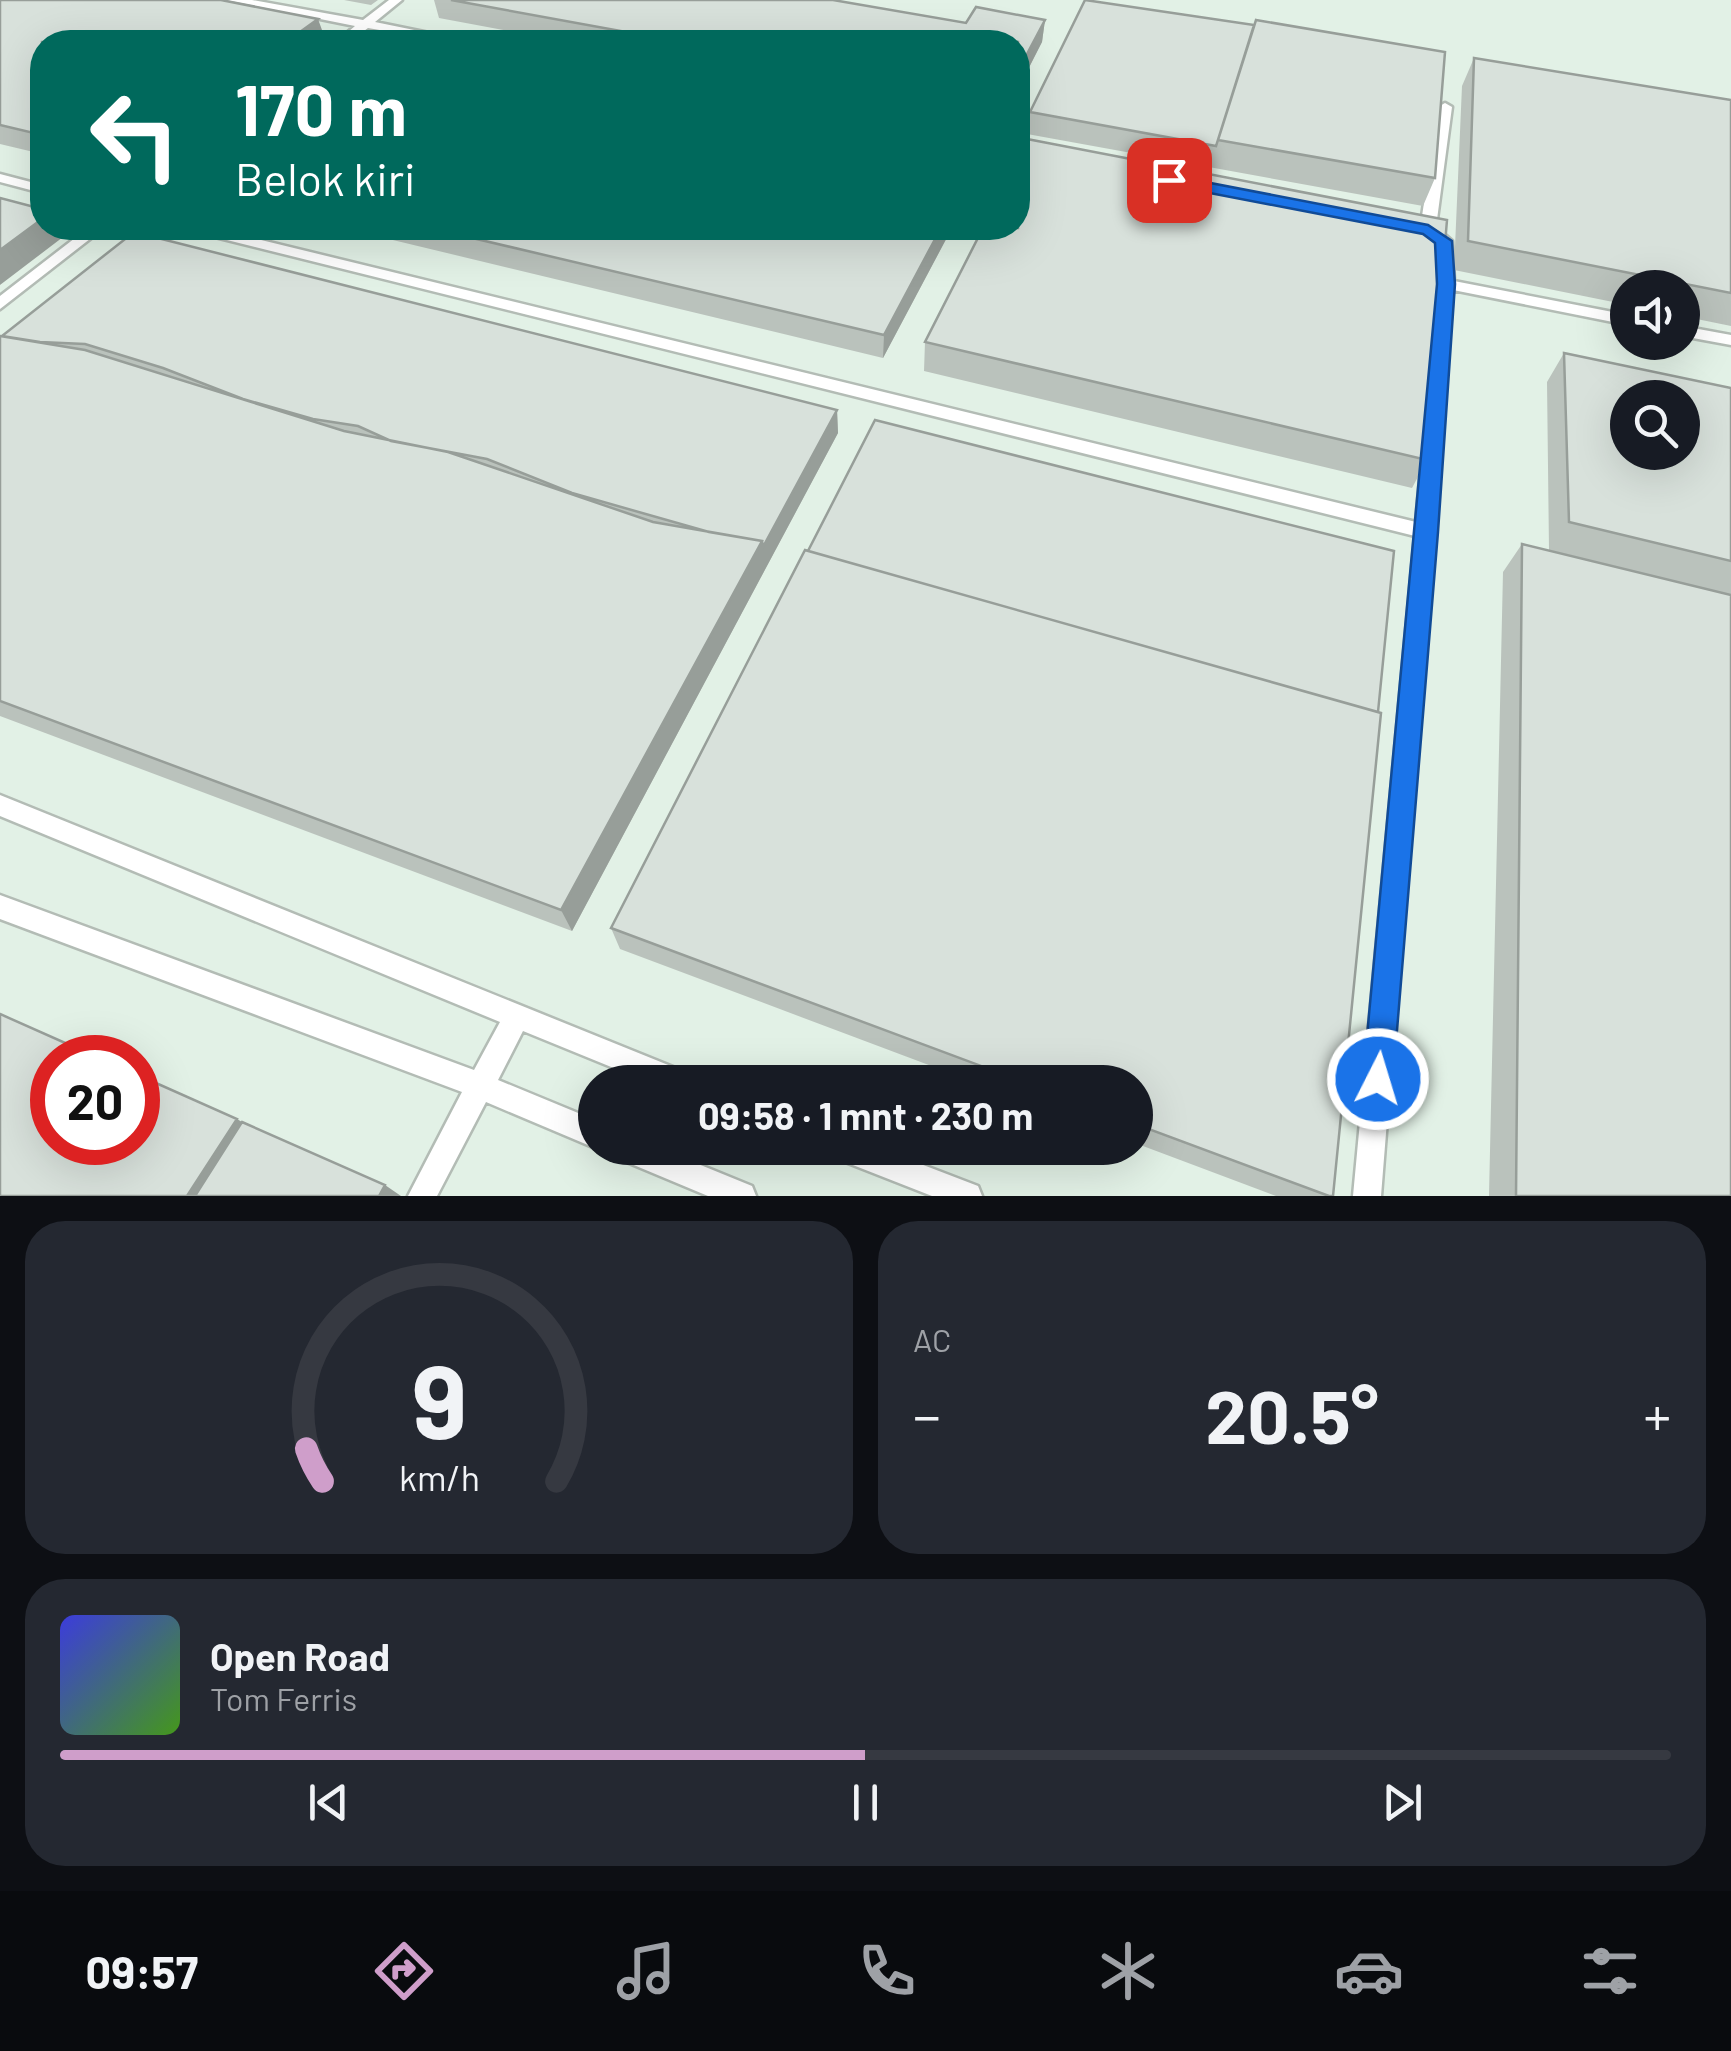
<!DOCTYPE html>
<html lang="id">
<meta charset="utf-8">
<style>
:root{--surface:#171b24;--page:#242831;--text:#f1f3f6;--muted:#9ea1a6;--line:#363941;--accent:#cf9eca}
body{margin:0;font-family:Barlow,sans-serif;background:var(--page);color:var(--text);height:100vh;display:flex;flex-direction:column;font-size:38px;white-space:nowrap}
*{box-sizing:border-box;margin:0}
p{font-size:32px;color:var(--muted)}
.icon{flex:none;width:55px;height:55px;fill:none;stroke:currentColor;stroke-width:2;stroke-linecap:round;stroke-linejoin:round}
.map{position:relative;height:1196px;overflow:hidden}
.sheet{display:flex;flex-direction:column;gap:25px;padding:25px;background:#0d0f14;flex:1}
.sheet>*{flex:none}
.banner{position:absolute;left:30px;top:30px;width:1000px;height:210px;border-radius:40px;box-shadow:0 10px 40px #0002;background:#00695c;color:#fff;overflow:hidden}
.buttons{position:absolute;left:1610px;top:270px;display:grid;gap:20px}
.buttons a{display:grid;place-items:center;width:90px;height:90px;border-radius:50%;background:var(--surface);box-shadow:0 10px 40px #0002;font-size:50px}
.speed{position:absolute;left:30px;top:1035px;display:flex;gap:20px;font-size:50px;font-weight:700;text-align:center}
.speed>*{display:grid;place-content:center;width:130px;height:130px;border-radius:50%;background:var(--surface);box-shadow:0 10px 40px #0002;line-height:1}
.speed .limit{border:15px solid #d22;background:#fff;color:#111}
.pin{position:absolute;display:grid;place-items:center;width:85px;height:85px;color:#fff;margin:-42px;border-radius:20px;box-shadow:0 5px 15px #0006}
.me{position:absolute;width:110px;margin:-55px;rotate:5deg;stroke-linejoin:round;filter:drop-shadow(0 0 8px #0008)}
.turn{display:flex;align-items:center;gap:35px;height:210px;padding:0 40px;font-size:45px}
.turn .icon{width:130px;height:130px;stroke-width:2.5}
.turn b{display:block;font-size:70px;line-height:85px}
.big{font-size:75px;font-weight:700;line-height:1.1}
.sheet .widget{flex:1;display:flex;flex-direction:column;justify-content:center;gap:15px;min-width:0;padding:0 35px;border-radius:40px;background:var(--page)}
.sheet .dial{align-items:center;gap:0}
.dial svg{height:260px;overflow:visible;fill:none;stroke:var(--line);stroke-width:7;stroke-linecap:round;text-anchor:middle}
.dial text{fill:var(--text);stroke:none}
.song{display:flex;align-items:center;gap:30px}
.cover{width:120px;height:120px;border-radius:15px;background:linear-gradient(135deg,hsl(240 70% 55%),hsl(100 70% 35%))}
.played{height:10px;border-radius:5px;background:linear-gradient(90deg,var(--accent) 50%,var(--line) 50%)}
.keys{display:flex;justify-content:space-around;direction:ltr}
.heat{display:flex;justify-content:space-between;align-items:center;font-size:55px;direction:ltr}
.sheet .tiles{flex:1;display:grid;gap:25px;grid-template-columns:1fr 1fr}
.widget:last-child{grid-column:span 2}
.trip{position:absolute;left:578px;top:1065px;width:575px;height:100px;border-radius:50px;background:var(--surface);box-shadow:0 10px 40px #0002;font-weight:700;line-height:100px;text-align:center}
.dock{display:flex;height:160px;justify-content:space-around;align-items:center;background:#090b0e;color:var(--muted)}
.dock .icon{width:70px;height:70px}
.dock .current{color:var(--accent)}
.dock b{font-size:45px;color:var(--text)}
.map>svg:first-child{display:block}
.built{fill:#e2f1e6;fill-rule:evenodd}
.lines{fill:none;stroke-linecap:round;stroke-linejoin:round}
.lane-casing{stroke:#b3bcb5;stroke-width:5}
.lane{fill:#fff;fill-rule:evenodd}
.wall{fill:#bac2bc}
.shaded-wall{fill:#979e99}
.building{fill:#d8e1db;stroke:#979e99;stroke-width:2.5;fill-rule:evenodd}
.route{fill:#1a73e8;stroke:#114b97;stroke-width:2.5}
</style>
<div class="map">
<svg width="1731" height="1196" viewBox="0 0 1731 1196">
<rect width="100%" height="100%" fill="#f4fdf6"/>
<!-- built -->
<path class="built" d="M0 0H1731V1196H0ZM42 42H1018V228H42ZM1628 288H1682V342H1628ZM1628 398H1682V452H1628ZM52 1058H138V1142H52ZM595 1082H1135V1148H595Z"/>
<g class="lines">
<defs>
<path id="lane" d="M226 0H252L363 20 389 0H402L375 22 473 42H449L368 28 349 42H336L355 26Z
M1445 103 1452 107 1436 227 1452 241 1454 281 1628 315V325L1453 290 1381 1196H1353L1415 536 191 231 189 228H212L1416 522 1438 284 1436 242 1420 230 1438 107Z
M0 174 42 185V193L0 182Z
M88 228H104L0 309V296Z
M157 228H173L137 257H127V251Z
M1682 326 1731 335V345L1682 336Z
M0 795 688 1073 692 1082H648L523 1031 498 1080 595 1120V1148L486 1102 437 1196H408L462 1092 0 919V895L474 1070 500 1022 0 816Z
M613 1148H659L752 1186 756 1196H708L617 1158Z
M831 1148H879L978 1186 982 1196H932L835 1158Z"/>
</defs>
<!-- lane casing -->
<use href="#lane" class="lane-casing"/>
<!-- lane -->
<use href="#lane" class="lane"/>
</g>
<!-- wall -->
<path class="wall" d="M0 0 326 41 42 42V154L0 144Z
M344 0H378L371 5Z
M434 0H833L966 23 1045 20 1042 42 1018 89V42H568L439 18Z
M1085 0 1435 178 1423 206 1027 134 1030 112Z
M1474 58 1731 100V326L1682 316V288H1628V305L1454 270 1462 86Z
M343 228H952L883 358Z
M0 336 837 410 838 433 572 931 0 716Z
M925 342 1427 460 1412 488 924 371Z
M1564 353 1731 388V595L1549 550 1547 382Z
M1522 544 1731 1196H1489L1503 572Z
M1378 712 1333 1196H1276L1135 1143V1082H974L620 949 611 928Z"/>
<!-- shaded-wall -->
<path class="shaded-wall" d="M318 19 326 41 323 42H286Z
M1045 20 1042 42 1018 89V71Z
M42 219V228H63L67 234 0 285V250Z
M941 228H952L883 358 884 335Z
M837 410 838 433 572 931 561 910 762 541Z
M237 1119 262 1134 223 1196H187Z
M385 1185 401 1196H379Z"/>
<!-- building -->
<path class="building" d="M0 0H221L318 19 286 42H42V135L0 125Z
M451 0H833L966 23 976 7 1045 20 1018 71V42H681Z
M1085 0 1254 25 1216 146 1030 112Z
M1256 20 1445 52 1435 178 1218 140Z
M390 33 438 42H378Z
M1474 58 1731 100V293L1468 241Z
M1027 139 1447 220 1427 460 925 342 983 228H1018V158Z
M0 198 42 209V219L0 250Z
M430 228H941L884 335Z
M134 232 837 410 763 547 762 541 709 532 572 493 487 459 391 441 358 426 313 419 243 399 163 368 85 344 40 342 2 336Z
M0 336 85 350 344 431 448 452 653 522 762 541 561 910 0 701Z
M1564 353 1731 388V561L1569 522ZM1628 398H1682V452H1628Z
M875 420 1394 551 1378 712 808 551Z
M1522 544 1731 595V1196H1516Z
M805 550 1381 713 1333 1196H1329L1135 1124V1082H1024L611 928Z
M0 1014 99 1058H52V1142H138V1075L237 1119 187 1196H0Z
M242 1122 385 1185 379 1196H195Z"/>
<!-- route -->
<path class="route" d="M1169 175 1428 225 1452 241 1455 284 1438 532 1393 1079 1388 1090 1378 1094 1367 1090 1363 1079 1437 284 1435 243 1423 234 1163 184V177Z"/>
</svg>
<div class="buttons">
<a><svg class="icon" aria-label="sound" viewBox="0 0 24 24"><path d="M4 9h4l5-4v14l-5-4H4zM17 9q2 3 0 6"/></svg></a>
<a><svg class="icon" aria-label="search" viewBox="0 0 24 24"><circle cx="10" cy="10" r="6"/><path d="M15 15l6 6"/></svg></a>
</div>
<div class="speed"><div class="limit">20</div></div>
<div class="pin" style="left:1169px;top:180px;background:#d93025"><svg class="icon" aria-label="arrive" viewBox="0 0 24 24"><path d="M6 21V4h12l-3 4 3 4H6"/></svg></div>
<svg class="me" style="left:1378px;top:1079px" viewBox="-20 -20 40 40"><circle r="17" fill="#1a73e8" stroke="#fff" stroke-width="3"/><path d="M0-11L8 9 0 5-8 9z" fill="#fff"/></svg>
<div class="trip">09:58 · 1 mnt · 230 m</div>
<div class="banner">
<div class="turn"><svg class="icon" aria-label="left" viewBox="0 0 24 24"><path d="M17 20v-9H6M10 6l-5 5 5 5"/></svg><div><b>170 m</b>Belok kiri</div></div>
</div>
</div>
<section class="sheet">
<div class="tiles">
<div class="widget dial"><svg viewBox="0 0 100 80">
<path d="M14 69A42 42 0 1 1 86 69"/>
<path d="M14 69A42 42 0 0 1 9 59" stroke="#cf9eca"/>
<text x="50" y="56" font-size="32" font-weight="700">9</text>
<text x="50" y="72" font-size="11">km/h</text>
</svg></div>
<div class="widget"><p>AC</p>
<div class="heat"><a>−</a><b class="big">20.5°</b><a>+</a></div>
</div>
<div class="widget">
<div class="song"><i class="cover"></i><div><b>Open Road</b><p>Tom Ferris</p></div></div>
<div class="played"></div>
<div class="keys"><svg class="icon" aria-label="previous" viewBox="0 0 24 24"><path d="M18 5L8 12l10 7zM5 5v14"/></svg><svg class="icon" aria-label="pause" viewBox="0 0 24 24"><path d="M8 5v14M16 5v14"/></svg><svg class="icon" aria-label="next" viewBox="0 0 24 24"><path d="M6 5l10 7-10 7zM19 5v14"/></svg></div>
</div>
</div>
</section>
<nav class="dock">
<b>09:57</b>
<svg class="icon current" aria-label="directions" viewBox="0 0 24 24"><path d="M12 3l9 9-9 9-9-9zM9 14v-3h6M13 9l2 2-2 2"/></svg>
<svg class="icon" aria-label="music" viewBox="0 0 24 24"><path d="M9 18V5l10-2v13"/><circle cx="6" cy="18" r="3"/><circle cx="16" cy="16" r="3"/></svg>
<svg class="icon" aria-label="phone" viewBox="0 0 24 24"><path d="M5 4h4l2 5-3 2q2 4 5 5l2-3 5 2v4C11 20 4 13 5 4z"/></svg>
<svg class="icon" aria-label="climate" viewBox="0 0 24 24"><path d="M12 3v18M4 7l16 10M4 17L20 7"/></svg>
<svg class="icon" aria-label="car" viewBox="0 0 24 24"><path d="M5 17H2v-5l4-1 3-4h7l3 4 3 1v5h-3M9 17h6M6 11h13"/><circle cx="7" cy="17" r="2"/><circle cx="17" cy="17" r="2"/></svg>
<svg class="icon" aria-label="filters" viewBox="0 0 24 24"><path d="M4 7h16M4 17h16"/><circle cx="9" cy="7" r="2"/><circle cx="15" cy="17" r="2"/></svg>
</nav>
